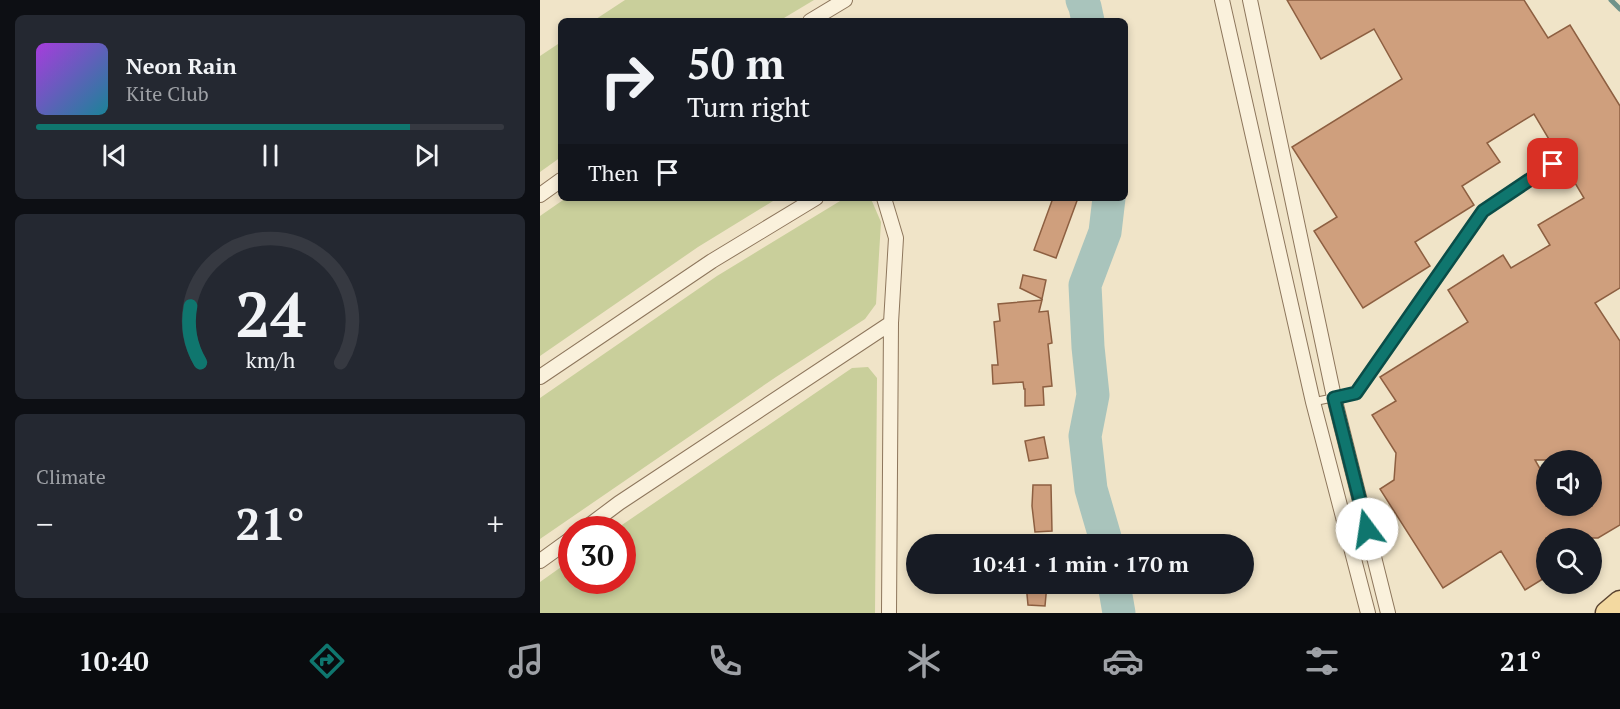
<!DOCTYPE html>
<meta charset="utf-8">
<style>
:root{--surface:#171b24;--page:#242831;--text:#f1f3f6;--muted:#9ea1a6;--line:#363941;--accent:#0f766e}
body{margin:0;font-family:"PT Serif",serif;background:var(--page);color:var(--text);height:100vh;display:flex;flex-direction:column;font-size:22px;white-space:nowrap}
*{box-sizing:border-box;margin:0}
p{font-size:20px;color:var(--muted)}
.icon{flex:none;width:33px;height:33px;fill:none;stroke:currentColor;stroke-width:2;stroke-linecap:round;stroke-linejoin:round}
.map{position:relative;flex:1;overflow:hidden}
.side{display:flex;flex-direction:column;gap:15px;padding:15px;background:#0d0f14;width:540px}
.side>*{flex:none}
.top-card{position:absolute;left:18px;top:18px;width:570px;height:183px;border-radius:9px;box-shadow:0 3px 9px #0003;background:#171b24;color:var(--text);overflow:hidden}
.controls{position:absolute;left:996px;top:450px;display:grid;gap:12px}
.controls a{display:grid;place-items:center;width:66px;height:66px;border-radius:50%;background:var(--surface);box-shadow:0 3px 9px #0003;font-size:30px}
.speed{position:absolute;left:18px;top:516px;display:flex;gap:12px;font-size:30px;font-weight:700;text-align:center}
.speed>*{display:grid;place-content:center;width:78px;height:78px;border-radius:50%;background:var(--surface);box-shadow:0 3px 9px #0003;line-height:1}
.speed .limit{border:9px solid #d22;background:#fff;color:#111}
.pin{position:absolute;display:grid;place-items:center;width:51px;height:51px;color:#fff;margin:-26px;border-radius:12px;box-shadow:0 3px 9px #0006}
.me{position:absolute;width:66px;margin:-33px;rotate:346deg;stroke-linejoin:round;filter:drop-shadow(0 0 4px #0008)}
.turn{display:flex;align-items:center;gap:21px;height:126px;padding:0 30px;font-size:27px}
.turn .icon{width:78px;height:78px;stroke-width:2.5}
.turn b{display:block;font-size:42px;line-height:51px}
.then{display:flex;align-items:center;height:57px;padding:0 30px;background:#0003;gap:12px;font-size:22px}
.big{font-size:45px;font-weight:600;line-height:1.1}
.side .card{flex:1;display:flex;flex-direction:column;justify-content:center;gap:9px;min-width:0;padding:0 21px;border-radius:9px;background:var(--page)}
.side .dial{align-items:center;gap:0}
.dial svg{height:156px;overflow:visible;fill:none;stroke:var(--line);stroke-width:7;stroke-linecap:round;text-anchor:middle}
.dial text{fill:var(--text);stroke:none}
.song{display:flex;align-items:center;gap:18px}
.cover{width:72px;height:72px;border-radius:9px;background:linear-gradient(135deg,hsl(280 70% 55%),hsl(190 70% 35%))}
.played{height:6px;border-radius:3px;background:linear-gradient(90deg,var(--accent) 80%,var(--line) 80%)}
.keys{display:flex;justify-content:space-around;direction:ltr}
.heat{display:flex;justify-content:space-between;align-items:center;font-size:33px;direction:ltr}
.trip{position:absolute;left:366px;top:534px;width:348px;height:60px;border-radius:30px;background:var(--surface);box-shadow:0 3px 9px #0003;font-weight:600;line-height:60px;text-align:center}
.menu{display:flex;height:96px;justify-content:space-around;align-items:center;background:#090b0e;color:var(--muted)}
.menu .icon{width:42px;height:42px}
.menu .selected{color:var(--accent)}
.menu b{font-size:27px;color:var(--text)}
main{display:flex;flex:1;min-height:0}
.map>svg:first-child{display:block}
.green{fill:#c9cf9b}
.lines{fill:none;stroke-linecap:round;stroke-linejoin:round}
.stream{stroke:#6f938a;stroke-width:5}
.river{stroke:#a9c4bc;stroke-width:33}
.building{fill:#cf9f7d;stroke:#8d5f41;stroke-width:1.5;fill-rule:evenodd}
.lane-casing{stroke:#8d765c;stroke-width:9}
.street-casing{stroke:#8d765c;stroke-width:16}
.primary-casing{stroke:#5b4430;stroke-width:25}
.lane{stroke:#faf1dc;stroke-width:7}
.street{stroke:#faf1dc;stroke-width:14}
.primary{stroke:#f3d9a0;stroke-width:22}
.route-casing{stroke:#0a4d48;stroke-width:15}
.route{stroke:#0f766e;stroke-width:10}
</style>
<main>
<section class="side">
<div class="card">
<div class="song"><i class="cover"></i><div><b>Neon Rain</b><p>Kite Club</p></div></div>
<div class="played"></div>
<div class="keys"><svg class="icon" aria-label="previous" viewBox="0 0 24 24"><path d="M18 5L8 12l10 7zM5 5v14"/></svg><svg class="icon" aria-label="pause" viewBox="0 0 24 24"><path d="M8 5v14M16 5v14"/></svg><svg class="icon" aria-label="next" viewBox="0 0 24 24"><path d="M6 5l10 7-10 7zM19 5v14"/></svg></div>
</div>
<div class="card dial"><svg viewBox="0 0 100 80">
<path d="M14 69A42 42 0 1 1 86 69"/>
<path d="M14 69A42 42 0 0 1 9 40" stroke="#0f766e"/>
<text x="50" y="56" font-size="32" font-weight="700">24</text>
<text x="50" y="72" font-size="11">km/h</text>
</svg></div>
<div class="card"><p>Climate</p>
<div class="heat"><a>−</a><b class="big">21°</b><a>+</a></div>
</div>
</section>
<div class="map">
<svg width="1080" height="613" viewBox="0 0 1080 613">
<rect width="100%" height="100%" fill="#f0e4c8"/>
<!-- green -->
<path class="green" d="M85 0H274L239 21H53Z
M21 42V157L0 172V56Z
M26 198H238L158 247 0 356V216Z
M305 198H328L331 199 341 222 336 304 325 319 236 377 0 539V398L177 276Z
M328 367 337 378 335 613H0V582L31 560 32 580H82V530L76 529 312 368Z"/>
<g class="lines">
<!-- stream -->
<path class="stream" d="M1071 0 1080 9"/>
<!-- river -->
<path class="river" d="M542 0 545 7 548 21
M567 544 551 489 545 436 553 395 548 347 545 285 565 232 569 198
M574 584 579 613"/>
</g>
<!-- building -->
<path class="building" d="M747 0H984L1008 38 1030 25 1080 106V288L1055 303 1080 341V525L1058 538H1006V577L985 590 961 551 903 588 840 489 854 480 856 453 832 415 856 401 840 377 928 322 908 290 963 255 971 268 1010 245 998 225 1044 198 994 114 947 143 960 162 922 186 934 205 875 242 890 266 823 308 774 231 797 217 752 147 862 79 834 29 781 59ZM995 460H1052V506H1006V479Z
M513 198H538L516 258 494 250Z
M483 275 506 280 502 299 480 288Z
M502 300 499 312 508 311 512 343 508 344 512 386 503 387 504 405 485 406V389H484L483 382 453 384 452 365H458L454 322 460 321 458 304Z
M504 437 508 458 489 461 485 441Z
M493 485H511L512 531 495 532 492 506Z
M486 584H507L505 606 488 605Z"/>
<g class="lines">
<defs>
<path id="lane" d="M773 402 816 393 943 211 1013 164"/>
<path id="street" d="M682 0 773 402 828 613
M710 0 794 397 848 613
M270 21 305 0
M0 195 21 180
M344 198 356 238 351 323 349 613
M0 377 172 261 276 198
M43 530 79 503 351 323
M0 561 32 538"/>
<path id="primary" d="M1067 613 1080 602"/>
</defs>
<!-- lane casing -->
<use href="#lane" class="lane-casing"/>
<!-- street casing -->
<use href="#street" class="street-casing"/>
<!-- primary casing -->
<use href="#primary" class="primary-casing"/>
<!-- lane -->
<use href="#lane" class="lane"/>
<!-- street -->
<use href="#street" class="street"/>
<!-- primary -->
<use href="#primary" class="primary"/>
</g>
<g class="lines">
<defs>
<path id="route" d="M827 529 794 398 816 393 943 211 1013 164"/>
</defs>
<!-- route casing -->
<use href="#route" class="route-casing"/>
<!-- route -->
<use href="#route" class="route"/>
</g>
</svg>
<div class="controls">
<a><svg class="icon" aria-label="sound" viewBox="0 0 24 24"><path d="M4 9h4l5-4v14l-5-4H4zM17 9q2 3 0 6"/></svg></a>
<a><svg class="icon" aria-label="search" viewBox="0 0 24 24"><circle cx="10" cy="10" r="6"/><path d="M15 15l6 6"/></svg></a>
</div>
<div class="speed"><div class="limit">30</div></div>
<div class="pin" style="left:1013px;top:164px;background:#d93025"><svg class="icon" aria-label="arrive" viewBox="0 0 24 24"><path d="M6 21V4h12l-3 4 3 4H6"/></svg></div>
<svg class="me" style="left:827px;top:529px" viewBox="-20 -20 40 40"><circle r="19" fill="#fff"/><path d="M0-13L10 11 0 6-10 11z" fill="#0f766e"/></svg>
<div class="trip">10:41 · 1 min · 170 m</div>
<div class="top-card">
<div class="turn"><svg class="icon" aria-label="right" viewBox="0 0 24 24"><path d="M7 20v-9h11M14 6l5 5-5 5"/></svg><div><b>50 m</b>Turn right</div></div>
<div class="then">Then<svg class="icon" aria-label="arrive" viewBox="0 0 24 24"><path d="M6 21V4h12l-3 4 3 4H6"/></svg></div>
</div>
</div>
</main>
<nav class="menu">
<b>10:40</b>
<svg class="icon selected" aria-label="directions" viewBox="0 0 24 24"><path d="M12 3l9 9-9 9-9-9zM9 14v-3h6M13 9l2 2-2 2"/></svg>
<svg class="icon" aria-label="music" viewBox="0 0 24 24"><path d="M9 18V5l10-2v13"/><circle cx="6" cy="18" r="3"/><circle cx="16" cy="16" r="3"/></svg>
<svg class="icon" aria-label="phone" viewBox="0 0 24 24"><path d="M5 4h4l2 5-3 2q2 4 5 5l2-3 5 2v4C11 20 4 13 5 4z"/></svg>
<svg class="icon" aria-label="climate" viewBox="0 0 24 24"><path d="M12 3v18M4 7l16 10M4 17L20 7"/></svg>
<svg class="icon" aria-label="car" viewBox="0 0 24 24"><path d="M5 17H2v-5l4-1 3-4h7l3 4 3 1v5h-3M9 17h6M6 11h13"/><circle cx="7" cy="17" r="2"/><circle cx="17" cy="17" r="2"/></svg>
<svg class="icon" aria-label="filters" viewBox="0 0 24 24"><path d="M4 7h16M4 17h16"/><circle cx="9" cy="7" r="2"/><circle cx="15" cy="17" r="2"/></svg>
<b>21°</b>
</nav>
